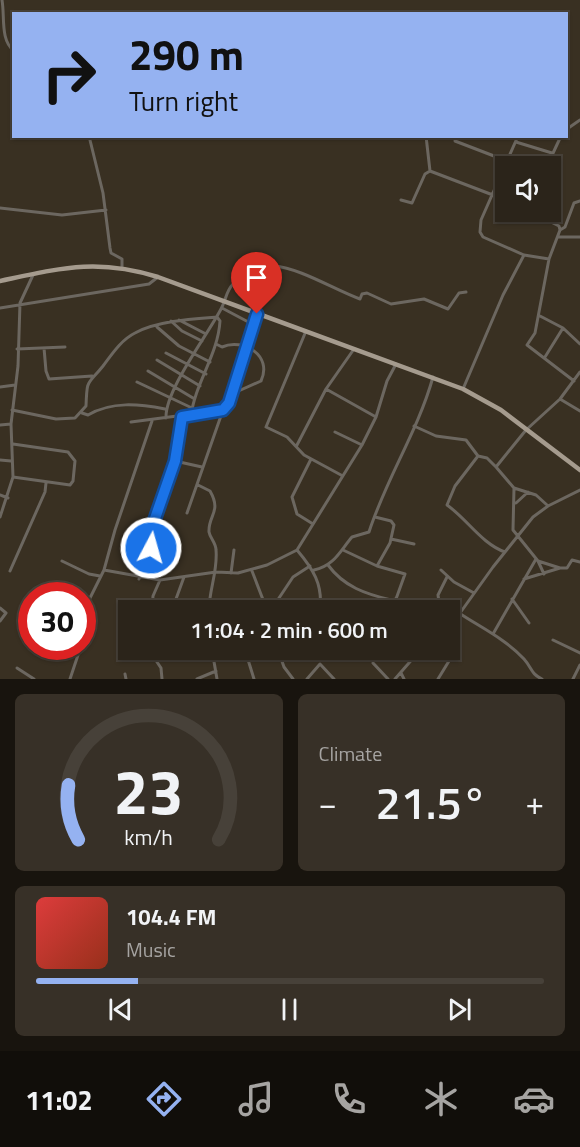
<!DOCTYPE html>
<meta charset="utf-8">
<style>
:root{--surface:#2b241a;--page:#373027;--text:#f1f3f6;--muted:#a6a4a2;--line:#474139;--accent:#95b2f1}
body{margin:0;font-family:"Titillium Web",sans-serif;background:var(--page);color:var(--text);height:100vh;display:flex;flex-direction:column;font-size:22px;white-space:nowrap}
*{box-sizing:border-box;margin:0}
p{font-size:20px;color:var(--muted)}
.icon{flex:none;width:33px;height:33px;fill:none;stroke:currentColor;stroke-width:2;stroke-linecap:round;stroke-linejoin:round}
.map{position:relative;height:679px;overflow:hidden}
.drawer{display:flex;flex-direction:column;gap:15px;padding:15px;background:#18140e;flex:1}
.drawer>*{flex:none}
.hud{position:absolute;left:12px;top:12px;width:556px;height:126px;border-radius:0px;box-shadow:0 2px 4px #0004,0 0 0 2px var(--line);background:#95b2f1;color:#111;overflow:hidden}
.buttons{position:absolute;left:495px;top:156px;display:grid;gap:12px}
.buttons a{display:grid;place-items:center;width:66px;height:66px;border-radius:0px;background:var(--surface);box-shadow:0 2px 4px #0004,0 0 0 2px var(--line);font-size:30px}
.speed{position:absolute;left:18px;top:582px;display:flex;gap:12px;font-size:30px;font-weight:700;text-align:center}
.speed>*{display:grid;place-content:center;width:78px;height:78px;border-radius:50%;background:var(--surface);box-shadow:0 2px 4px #0004,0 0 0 2px var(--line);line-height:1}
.speed .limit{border:9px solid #d22;background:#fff;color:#111}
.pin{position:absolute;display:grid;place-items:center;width:51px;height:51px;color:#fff;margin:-62px -26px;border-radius:50% 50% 50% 0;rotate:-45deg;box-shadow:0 0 6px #0007}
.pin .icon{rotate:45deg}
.me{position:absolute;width:66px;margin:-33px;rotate:6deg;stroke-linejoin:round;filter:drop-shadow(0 0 4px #0008)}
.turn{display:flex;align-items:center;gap:21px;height:126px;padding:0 18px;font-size:27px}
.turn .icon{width:78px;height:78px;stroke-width:2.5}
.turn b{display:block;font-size:42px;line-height:51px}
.big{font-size:45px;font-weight:600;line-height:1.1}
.drawer .widget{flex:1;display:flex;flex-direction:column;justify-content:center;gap:9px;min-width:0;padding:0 21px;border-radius:9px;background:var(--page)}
.drawer .dial{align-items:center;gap:0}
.dial svg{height:156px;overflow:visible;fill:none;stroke:var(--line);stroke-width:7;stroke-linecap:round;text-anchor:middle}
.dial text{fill:var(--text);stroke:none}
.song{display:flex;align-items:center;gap:18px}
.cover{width:72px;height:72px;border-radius:9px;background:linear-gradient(135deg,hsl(0 70% 55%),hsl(10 70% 35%))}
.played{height:6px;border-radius:3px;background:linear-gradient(90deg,var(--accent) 20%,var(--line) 20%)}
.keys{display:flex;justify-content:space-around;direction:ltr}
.heat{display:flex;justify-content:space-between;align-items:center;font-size:33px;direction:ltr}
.drawer .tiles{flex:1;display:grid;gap:15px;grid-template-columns:1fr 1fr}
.widget:last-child{grid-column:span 2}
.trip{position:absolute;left:118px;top:600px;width:342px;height:60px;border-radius:0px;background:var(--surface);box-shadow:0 2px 4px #0004,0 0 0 2px var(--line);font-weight:600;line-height:60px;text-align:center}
.tabs{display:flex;height:96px;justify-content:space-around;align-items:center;background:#110e0a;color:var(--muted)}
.tabs .icon{width:42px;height:42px}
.tabs .current{color:var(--accent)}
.tabs b{font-size:27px;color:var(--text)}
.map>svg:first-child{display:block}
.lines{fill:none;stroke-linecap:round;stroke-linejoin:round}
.minor{stroke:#6c6760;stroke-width:3}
.major{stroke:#a59b8e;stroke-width:4.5}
.route-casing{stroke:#114b97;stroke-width:15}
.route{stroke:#1a73e8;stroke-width:10}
</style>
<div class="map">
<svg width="580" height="679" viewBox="0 0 580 679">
<rect width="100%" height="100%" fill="#393022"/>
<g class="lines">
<!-- minor -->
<path class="minor" d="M2 0C5 17 0 40 14 51
M567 129 580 120
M89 136 103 193 110 248 111 253 122 259V267
M426 136 430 171
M456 136 455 141 507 161
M518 136 481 220 480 232 483 237 524 255 549 259
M516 142 552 153
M547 166 561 136
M430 171 506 200
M401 200 412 203 425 174 430 171
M0 208 62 215 106 210
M531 212 559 226 560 230 549 259 535 333 527 345 574 381
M560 230 565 227 574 203 580 201
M558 237H580
M0 308 149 284 158 277
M222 308 254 325
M540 316 563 328 580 344
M179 320 206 334
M171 321 182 331 202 341
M157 327 179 346 210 362
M306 331 266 427 287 437 304 455 341 475
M216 344 222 347C243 338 273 355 261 381L234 393
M44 348 46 371 49 379 92 376
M17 349 65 347
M166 353 206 374
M545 357 563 328
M157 360 200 386
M148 371 193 398
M137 382 192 408
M0 387 15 385
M326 389 376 417
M463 389 503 295 524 255
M560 399 580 411
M12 410 56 419 75 418 86 406C87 378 87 386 103 366 112 354 121 340 135 333 156 321 192 319 217 317L220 321C218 355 195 383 191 416
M82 413 88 415C112 401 139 404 165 409
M166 418C165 390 207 336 221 309 226 300 226 291 233 284 238 280 268 265 274 266 300 268 335 290 360 299L362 294 367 293 391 304 424 299 448 309 459 293 466 292
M131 422 223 410
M0 425 11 424
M414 426 436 436 466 440 478 456 487 458 496 467 514 488 536 495 547 505
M335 432 362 445
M13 444 68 452 75 461 73 481 70 485 13 477
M297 445 326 389 354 349
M478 456 455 486 447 505C467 519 482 544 505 552
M311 459 292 497 297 514 313 524
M0 460 11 461
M175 461 202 467
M496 467 526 430 560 399 580 372
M198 485 210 491C222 512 208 515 209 532 210 538 216 543 216 550 218 571 209 590 209 610
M514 488 513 530 538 561 560 568
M0 495 8 498
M516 503 528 492
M187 513 223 410 234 393 257 314
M0 517 13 477 11 424 18 366 20 303 33 275
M375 517 391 521 394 525 390 543 377 566
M391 539 414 544
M297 550C313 569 323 584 320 610
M62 561 89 574 100 576
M538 561 544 574
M328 565C344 587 366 594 391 600L396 599 405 574 377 566 343 550
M104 570 160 580 216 572 238 573 267 565 297 550 362 445 376 417 387 381 396 364
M314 570C334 566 340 551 352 537L369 532C386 479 418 431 433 377
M441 570 454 582 474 593
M10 571 45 492 46 483
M252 571 267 610
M231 573 234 550
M139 579 150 552 153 521 175 461 182 418
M524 579 560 568H567L572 560 580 562
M512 599 529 623
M439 602 438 595 447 577
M266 607 277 601 293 577 310 566
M0 608 6 613 0 621
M152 610 153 596 160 580
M172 610 184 577
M235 610H249
M375 610 379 597
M459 613C480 627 507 640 524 659 532 668 531 674 542 679
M450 627 493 567 533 517 548 506 580 490
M493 634 536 559
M82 636 87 604 104 570 115 530 152 421
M553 640 580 653
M149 650 161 668 162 679
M212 650 217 679
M245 650 254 679
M278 650 284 667 293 679
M194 652 203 650
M58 653 70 649 79 652
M373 663 388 679
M17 668 34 679
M401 673 404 679
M125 674 126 679
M70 679 81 646
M197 679 216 671
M307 679 320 664 334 679
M395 679 415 656 412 650
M438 679 449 661 446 650
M573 679 580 665"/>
<!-- major -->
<path class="major" d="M0 281C61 268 97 258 158 277L463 389 501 410 580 470"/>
</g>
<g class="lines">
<defs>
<path id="route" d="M151 548V530L175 461 182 417 223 410 229 403 257 314"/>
</defs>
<!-- route casing -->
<use href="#route" class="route-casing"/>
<!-- route -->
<use href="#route" class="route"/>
</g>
</svg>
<div class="buttons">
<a><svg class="icon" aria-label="sound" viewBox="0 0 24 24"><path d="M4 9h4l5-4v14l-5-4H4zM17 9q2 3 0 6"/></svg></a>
</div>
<div class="speed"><div class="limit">30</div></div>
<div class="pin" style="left:257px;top:314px;background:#d93025"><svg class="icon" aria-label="arrive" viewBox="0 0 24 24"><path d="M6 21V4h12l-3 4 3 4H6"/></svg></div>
<svg class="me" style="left:151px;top:548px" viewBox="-20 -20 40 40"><circle r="17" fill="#1a73e8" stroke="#fff" stroke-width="3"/><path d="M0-11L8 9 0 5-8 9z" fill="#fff"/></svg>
<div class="trip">11:04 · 2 min · 600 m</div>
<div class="hud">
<div class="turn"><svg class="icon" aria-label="right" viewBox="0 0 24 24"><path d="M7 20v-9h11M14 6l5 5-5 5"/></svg><div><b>290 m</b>Turn right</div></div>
</div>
</div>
<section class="drawer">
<div class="tiles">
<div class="widget dial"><svg viewBox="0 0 100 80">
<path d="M14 69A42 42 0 1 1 86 69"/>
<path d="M14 69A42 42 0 0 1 9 41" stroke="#95b2f1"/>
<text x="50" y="56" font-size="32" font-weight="700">23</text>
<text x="50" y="72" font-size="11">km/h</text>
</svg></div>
<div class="widget"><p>Climate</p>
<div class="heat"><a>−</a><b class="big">21.5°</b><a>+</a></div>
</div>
<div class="widget">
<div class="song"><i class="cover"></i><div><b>104.4 FM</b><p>Music</p></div></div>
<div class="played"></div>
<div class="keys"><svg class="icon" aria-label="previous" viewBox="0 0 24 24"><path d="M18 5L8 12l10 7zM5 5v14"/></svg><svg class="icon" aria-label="pause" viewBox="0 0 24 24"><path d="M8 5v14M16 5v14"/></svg><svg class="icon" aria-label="next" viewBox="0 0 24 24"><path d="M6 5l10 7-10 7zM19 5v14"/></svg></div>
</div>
</div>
</section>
<nav class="tabs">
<b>11:02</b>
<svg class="icon current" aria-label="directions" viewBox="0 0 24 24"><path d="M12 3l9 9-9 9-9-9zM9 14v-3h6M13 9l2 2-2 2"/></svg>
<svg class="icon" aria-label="music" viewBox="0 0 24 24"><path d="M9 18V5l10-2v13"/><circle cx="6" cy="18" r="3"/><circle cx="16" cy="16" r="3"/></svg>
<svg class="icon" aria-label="phone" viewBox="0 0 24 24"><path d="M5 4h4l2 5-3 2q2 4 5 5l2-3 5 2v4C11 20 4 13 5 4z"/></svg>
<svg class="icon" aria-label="climate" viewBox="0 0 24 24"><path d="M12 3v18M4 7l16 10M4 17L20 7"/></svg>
<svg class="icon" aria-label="car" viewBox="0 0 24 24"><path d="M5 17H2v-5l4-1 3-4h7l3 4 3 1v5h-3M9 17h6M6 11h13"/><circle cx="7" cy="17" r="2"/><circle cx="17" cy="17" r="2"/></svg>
</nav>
